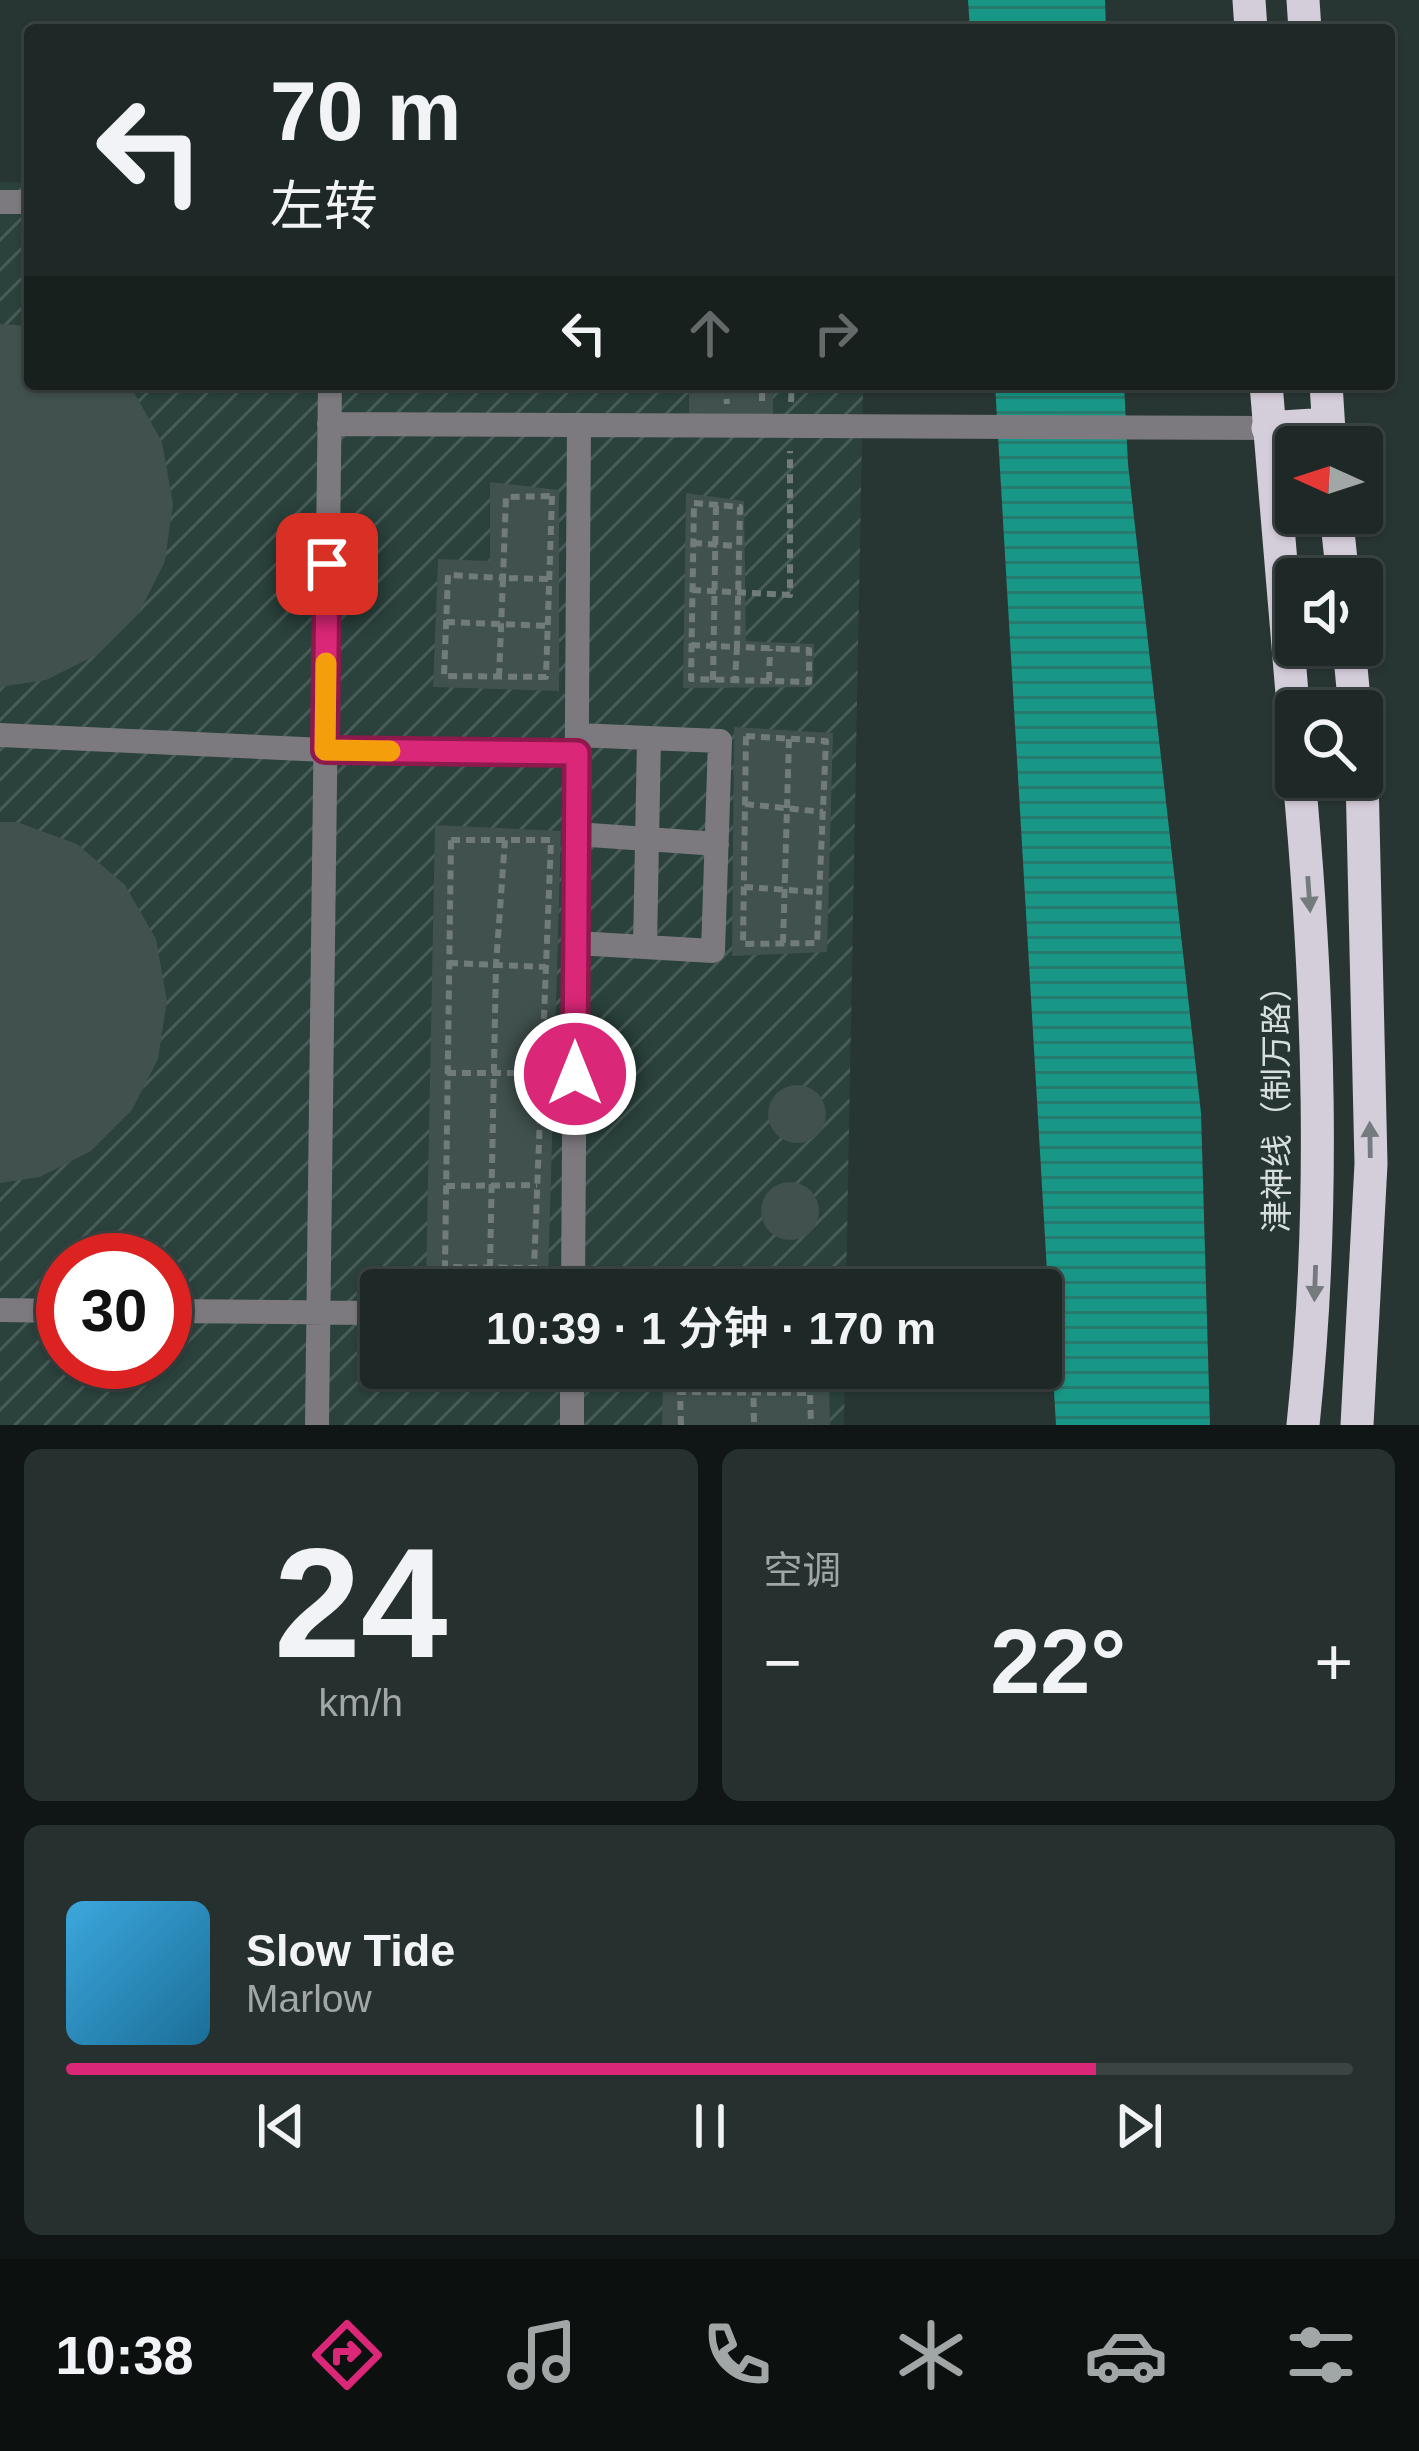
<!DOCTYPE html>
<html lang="zh">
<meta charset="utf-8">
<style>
:root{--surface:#1e2826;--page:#26302e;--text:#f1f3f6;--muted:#a1a6a7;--line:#3c4443;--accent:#db2777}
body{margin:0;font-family:Helvetica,"Noto Sans SC",sans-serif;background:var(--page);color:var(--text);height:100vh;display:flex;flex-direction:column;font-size:45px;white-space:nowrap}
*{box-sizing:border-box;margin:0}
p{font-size:39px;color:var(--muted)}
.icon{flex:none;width:66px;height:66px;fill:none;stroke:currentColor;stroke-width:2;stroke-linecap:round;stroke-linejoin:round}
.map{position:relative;height:1425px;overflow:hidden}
.drawer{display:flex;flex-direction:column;gap:24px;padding:24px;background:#101615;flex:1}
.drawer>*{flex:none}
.hud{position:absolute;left:24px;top:24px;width:1371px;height:366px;border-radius:12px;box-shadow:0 3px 9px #0004,0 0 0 3px var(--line);background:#1e2826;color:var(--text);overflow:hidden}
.needle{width:78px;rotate:273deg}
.buttons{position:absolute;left:1275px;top:426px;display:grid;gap:24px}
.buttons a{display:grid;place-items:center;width:108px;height:108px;border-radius:12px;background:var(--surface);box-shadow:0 3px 9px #0004,0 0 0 3px var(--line);font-size:60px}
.speed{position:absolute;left:36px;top:1233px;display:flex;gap:24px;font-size:60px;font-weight:700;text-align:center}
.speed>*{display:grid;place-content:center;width:156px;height:156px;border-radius:50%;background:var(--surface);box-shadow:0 3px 9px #0004,0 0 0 3px var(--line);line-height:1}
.speed .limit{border:18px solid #d22;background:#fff;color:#111}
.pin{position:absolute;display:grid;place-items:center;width:102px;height:102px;color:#fff;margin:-51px;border-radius:24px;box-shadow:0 6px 18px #0006}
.me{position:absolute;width:132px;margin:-66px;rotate:0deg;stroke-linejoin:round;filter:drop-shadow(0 0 9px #0008)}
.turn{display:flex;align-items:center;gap:42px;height:252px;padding:0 48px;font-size:54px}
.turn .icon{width:156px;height:156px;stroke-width:2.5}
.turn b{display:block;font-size:84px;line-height:102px}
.lanes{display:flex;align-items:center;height:114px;padding:0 48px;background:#0003;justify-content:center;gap:60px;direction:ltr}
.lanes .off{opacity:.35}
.big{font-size:90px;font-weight:600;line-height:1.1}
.drawer .tile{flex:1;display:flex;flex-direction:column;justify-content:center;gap:18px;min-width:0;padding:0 42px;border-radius:18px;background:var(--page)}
.drawer .dial{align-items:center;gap:0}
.dial b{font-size:156px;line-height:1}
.song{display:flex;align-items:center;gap:36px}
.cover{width:144px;height:144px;border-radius:18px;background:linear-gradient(135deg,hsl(200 70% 55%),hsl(200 70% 35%))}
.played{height:12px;border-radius:6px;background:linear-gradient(90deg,var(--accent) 80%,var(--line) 80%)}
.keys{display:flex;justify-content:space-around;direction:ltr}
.heat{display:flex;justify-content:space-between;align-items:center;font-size:66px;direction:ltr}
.drawer .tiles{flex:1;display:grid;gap:24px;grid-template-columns:1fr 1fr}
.tile:last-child{grid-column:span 2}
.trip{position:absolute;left:360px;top:1269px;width:702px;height:120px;border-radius:12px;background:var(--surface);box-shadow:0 3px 9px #0004,0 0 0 3px var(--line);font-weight:600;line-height:120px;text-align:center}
.tabs{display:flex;height:192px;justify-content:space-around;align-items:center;background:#0c100f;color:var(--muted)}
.tabs .icon{width:84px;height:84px}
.tabs .active{color:var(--accent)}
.tabs b{font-size:54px;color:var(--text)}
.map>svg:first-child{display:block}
.industrial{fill:url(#industrial-furrows);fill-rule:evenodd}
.water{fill:url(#water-rules)}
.building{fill:#41514e}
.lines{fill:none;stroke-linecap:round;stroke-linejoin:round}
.path{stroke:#717c7a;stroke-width:6;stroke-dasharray:9 6;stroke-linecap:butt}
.minor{stroke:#7c797f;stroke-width:24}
.trunk{stroke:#d4cdda;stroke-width:33}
.oneway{fill:#757a7e}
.route-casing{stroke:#8e194d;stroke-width:30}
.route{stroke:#db2777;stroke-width:21}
.slow{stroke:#f59e0b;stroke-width:21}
.labels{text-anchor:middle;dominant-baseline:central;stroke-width:12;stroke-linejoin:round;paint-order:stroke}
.street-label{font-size:33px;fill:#d6dfdd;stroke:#283633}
</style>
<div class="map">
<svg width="1419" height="1425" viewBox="0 0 1419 1425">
<defs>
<pattern id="industrial-furrows" width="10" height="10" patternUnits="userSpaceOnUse" patternTransform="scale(3)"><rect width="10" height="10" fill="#2a413c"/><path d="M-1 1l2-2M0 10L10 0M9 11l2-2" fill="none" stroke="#485c58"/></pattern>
<pattern id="water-rules" width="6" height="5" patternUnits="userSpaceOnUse" patternTransform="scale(3)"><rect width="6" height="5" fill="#199786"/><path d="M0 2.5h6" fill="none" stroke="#277a6e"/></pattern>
</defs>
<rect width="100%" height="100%" fill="#283633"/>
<!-- industrial -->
<path class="industrial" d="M0 182 30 183V384H863L846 1290H381V1368H845L844 1425H0ZM63 1260H165V1362H63Z"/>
<!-- water -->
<path class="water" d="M968 0H1105L1106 30H970Z
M995 384H1124L1128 464 1201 1113 1210 1425H1056Z"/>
<!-- building -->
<path class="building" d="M0 324 30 326V384L131 387 162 442 173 504 165 561 139 613 98 654 46 680 0 687Z
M689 384H773V422L689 418Z
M490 482 559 490V691L433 687 438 559 490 561Z
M686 493 744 501 746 641 814 644 813 687 683 688Z
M734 727 833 733 827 952 732 956Z
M0 822H17L77 844 125 885 156 939 167 1001 158 1059 132 1110 91 1151 40 1177 0 1183Z
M435 825 561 831 548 1281 426 1284Z
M768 1114a29 29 0 1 1 58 0a29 29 0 1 1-58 0Z
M761 1211a29 29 0 1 1 58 0a29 29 0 1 1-58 0Z
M663 1374 829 1378 830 1425H662Z"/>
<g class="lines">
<!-- path -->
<path class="path" d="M725 384 727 404
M762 401V384
M791 402 792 384
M552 496 546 677 444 676 448 575 503 578 506 497Z
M694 503 740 507 737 647 809 650V682L691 679Z
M693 543 737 546
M692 590 790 595V451
M446 622 551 626
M691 645 737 647 735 681
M499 677 503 578 549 579
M713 680 716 505
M769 681 770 649
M746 736 826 741 817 943 743 944Z
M745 804 823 812
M451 840H551L534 1268 445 1267Z
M744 887 818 892
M783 943 789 739
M449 963 546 967
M447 1073H546
M446 1186 537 1185
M490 1268 496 965 505 840
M753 1368 754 1425
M681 1425 680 1392 810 1393 811 1425"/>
<!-- minor -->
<path class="minor" d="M0 202H30
M329 424 1268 428
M0 735 325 750 577 753
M576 834 717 844
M576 943 713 951 720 741 577 735
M645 947 649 738
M573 1290 579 425
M0 1310 63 1311
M165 1311 381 1313
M317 1425 330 384
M572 1425V1368"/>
<!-- trunk -->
<path class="trunk" d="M1249 0 1251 30
M1303 0 1305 30
M1266 384 1296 741
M1326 384 1330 447
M1268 428 1328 424
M1336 513 1343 579
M1349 645 1355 711
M1299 777C1319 994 1326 1208 1303 1425
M1357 1425 1371 1164 1362 777"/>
</g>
<!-- one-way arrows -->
<defs><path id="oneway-solid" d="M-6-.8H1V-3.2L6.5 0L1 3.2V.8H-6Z" transform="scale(3)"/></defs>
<g class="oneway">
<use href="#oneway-solid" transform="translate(1309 894) rotate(86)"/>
<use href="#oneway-solid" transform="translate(1370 1140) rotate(-91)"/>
<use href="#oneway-solid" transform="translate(1315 1283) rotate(92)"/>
</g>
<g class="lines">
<defs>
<path id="route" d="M327 564 325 750 577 753 575 1074"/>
</defs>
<!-- route casing -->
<use href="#route" class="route-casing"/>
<!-- route -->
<use href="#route" class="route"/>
<!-- slow -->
<path class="slow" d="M326 663 325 750 390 751"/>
</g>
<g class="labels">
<!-- street labels -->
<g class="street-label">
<text transform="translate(1276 1101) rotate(-90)">津神线（制万路）</text>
</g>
</g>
</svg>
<div class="buttons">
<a><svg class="needle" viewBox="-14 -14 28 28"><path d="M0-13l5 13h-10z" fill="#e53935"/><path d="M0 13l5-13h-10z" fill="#a1a6a7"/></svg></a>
<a><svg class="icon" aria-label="sound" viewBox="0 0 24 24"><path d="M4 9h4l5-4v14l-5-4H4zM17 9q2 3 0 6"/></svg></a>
<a><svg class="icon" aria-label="search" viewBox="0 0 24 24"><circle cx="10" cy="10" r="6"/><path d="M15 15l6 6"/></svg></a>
</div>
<div class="speed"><div class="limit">30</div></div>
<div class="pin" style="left:327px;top:564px;background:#d93025"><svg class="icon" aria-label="arrive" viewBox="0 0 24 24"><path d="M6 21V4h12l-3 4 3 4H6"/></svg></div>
<svg class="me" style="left:575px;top:1074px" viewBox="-20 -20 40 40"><circle r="17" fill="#db2777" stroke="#fff" stroke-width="3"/><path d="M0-11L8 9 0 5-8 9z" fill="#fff"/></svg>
<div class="trip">10:39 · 1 分钟 · 170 m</div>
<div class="hud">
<div class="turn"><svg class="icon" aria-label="left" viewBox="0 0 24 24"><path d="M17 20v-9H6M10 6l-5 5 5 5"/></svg><div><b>70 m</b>左转</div></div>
<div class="lanes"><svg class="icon" aria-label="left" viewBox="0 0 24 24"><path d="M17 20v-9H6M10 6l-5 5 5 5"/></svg><svg class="icon off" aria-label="ahead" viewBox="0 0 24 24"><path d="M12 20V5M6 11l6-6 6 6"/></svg><svg class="icon off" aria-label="right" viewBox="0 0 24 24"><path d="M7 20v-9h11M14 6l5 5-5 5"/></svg></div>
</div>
</div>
<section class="drawer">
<div class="tiles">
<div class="tile dial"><b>24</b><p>km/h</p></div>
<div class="tile"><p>空调</p>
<div class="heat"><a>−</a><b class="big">22°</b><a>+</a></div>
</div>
<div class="tile">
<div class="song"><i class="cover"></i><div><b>Slow Tide</b><p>Marlow</p></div></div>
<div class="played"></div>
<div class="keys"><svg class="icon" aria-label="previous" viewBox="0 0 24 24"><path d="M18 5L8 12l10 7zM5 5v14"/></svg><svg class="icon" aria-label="pause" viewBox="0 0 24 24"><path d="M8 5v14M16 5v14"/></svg><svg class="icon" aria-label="next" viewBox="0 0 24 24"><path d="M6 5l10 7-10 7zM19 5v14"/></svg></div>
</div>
</div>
</section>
<nav class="tabs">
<b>10:38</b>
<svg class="icon active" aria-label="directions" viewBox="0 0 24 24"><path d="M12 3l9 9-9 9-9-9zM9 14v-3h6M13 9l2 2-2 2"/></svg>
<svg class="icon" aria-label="music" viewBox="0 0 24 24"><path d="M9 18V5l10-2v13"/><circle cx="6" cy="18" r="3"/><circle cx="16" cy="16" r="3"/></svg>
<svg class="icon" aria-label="phone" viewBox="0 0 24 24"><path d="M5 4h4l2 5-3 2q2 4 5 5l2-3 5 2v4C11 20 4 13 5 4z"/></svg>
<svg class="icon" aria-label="climate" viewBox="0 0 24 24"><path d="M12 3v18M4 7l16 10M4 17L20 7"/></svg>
<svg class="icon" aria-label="car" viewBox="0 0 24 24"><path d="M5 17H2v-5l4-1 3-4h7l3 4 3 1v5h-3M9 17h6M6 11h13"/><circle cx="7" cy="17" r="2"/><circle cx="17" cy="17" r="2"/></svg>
<svg class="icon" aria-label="filters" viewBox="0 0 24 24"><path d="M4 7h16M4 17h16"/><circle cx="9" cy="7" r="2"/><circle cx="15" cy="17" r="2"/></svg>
</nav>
